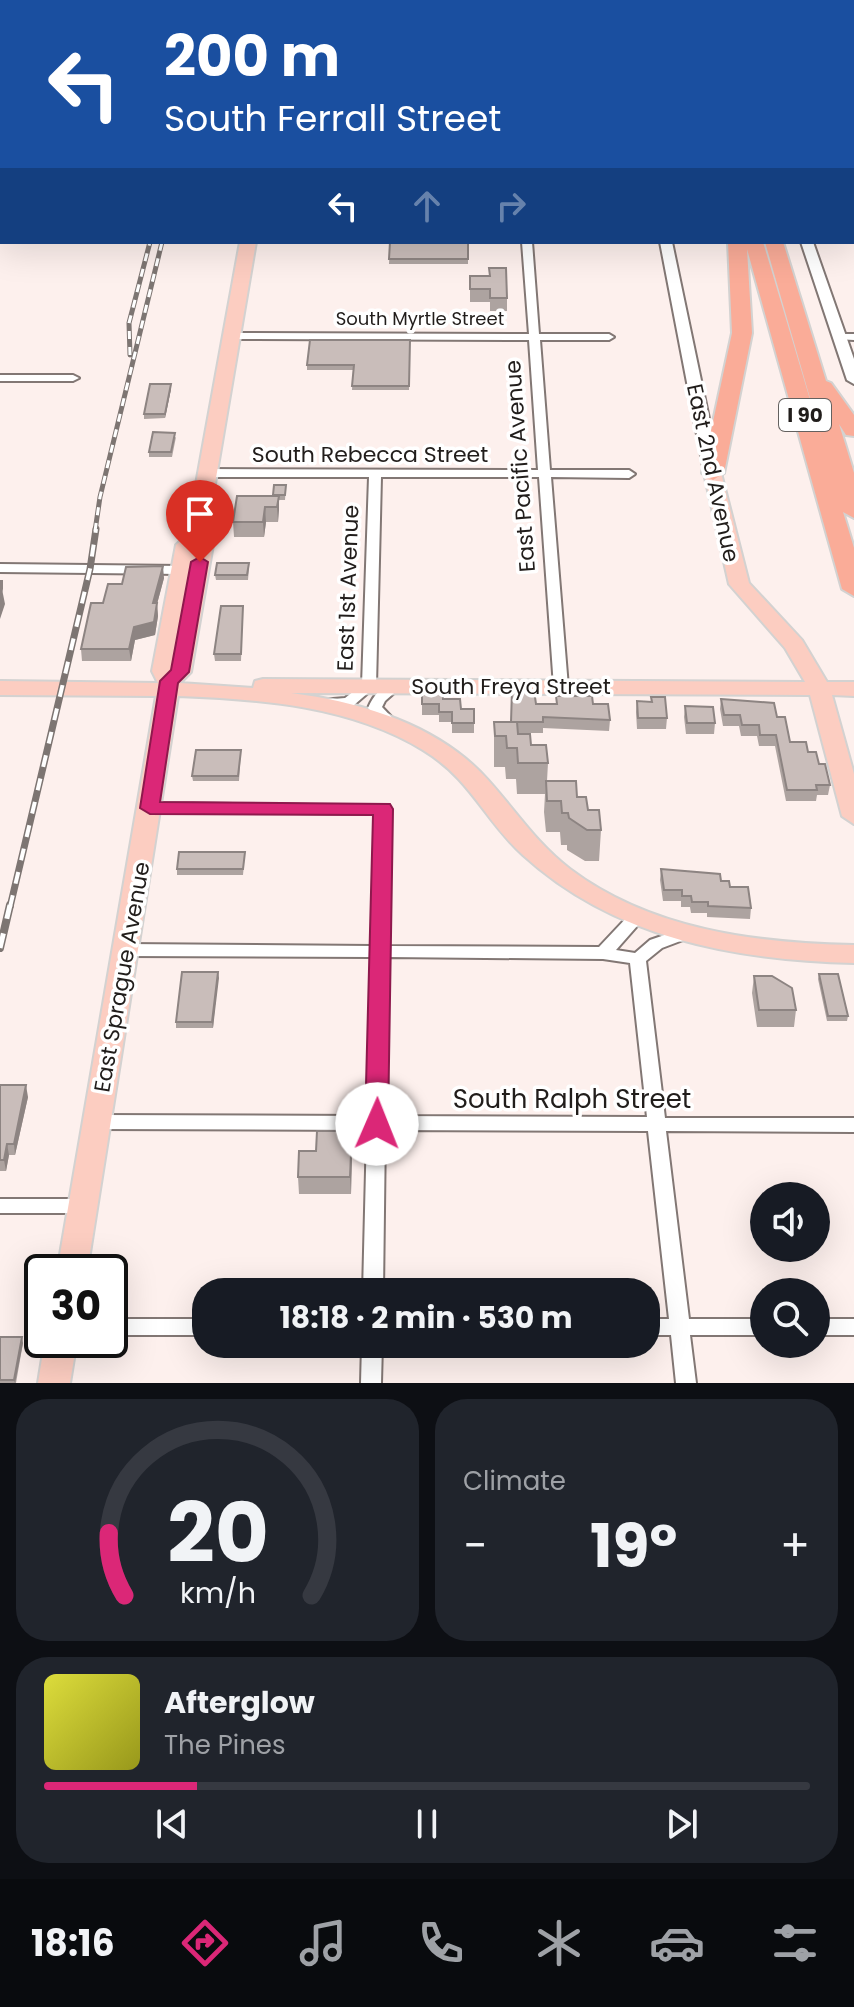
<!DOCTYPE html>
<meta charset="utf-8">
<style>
:root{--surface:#171b24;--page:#20242c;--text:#f1f3f6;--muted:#9ea1a6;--line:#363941;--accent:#db2777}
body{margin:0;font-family:Poppins,sans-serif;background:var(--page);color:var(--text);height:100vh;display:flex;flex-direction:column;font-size:30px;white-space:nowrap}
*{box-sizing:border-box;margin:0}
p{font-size:26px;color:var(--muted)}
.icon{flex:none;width:44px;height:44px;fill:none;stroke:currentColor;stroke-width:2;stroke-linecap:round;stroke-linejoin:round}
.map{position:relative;height:1383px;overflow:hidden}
.drawer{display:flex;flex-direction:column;gap:16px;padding:16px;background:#0d0f14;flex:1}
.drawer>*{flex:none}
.guide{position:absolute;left:0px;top:0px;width:854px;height:244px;box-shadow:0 8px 32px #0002;background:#1a4fa0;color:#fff;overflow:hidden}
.fabs{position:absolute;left:750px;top:1182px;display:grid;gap:16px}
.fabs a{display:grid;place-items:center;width:80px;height:80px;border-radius:50%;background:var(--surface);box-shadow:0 8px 32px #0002;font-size:40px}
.speed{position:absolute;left:24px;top:1254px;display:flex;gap:16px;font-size:40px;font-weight:700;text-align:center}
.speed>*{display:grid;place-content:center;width:104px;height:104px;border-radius:50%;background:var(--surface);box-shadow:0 8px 32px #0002;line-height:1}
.speed .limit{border:4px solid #111;border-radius:12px;background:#fff;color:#111}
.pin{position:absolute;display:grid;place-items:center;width:68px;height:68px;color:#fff;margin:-82px -34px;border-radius:50% 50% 50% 0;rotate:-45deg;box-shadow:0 0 8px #0007}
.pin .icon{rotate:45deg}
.me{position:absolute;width:88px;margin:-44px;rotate:1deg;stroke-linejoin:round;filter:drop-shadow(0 0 6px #0008)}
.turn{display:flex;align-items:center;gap:28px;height:168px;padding:0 32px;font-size:36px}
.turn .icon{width:104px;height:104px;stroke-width:2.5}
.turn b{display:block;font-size:56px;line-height:68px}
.lanes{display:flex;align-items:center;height:76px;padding:0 32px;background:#0003;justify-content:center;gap:40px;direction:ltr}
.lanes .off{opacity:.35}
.big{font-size:60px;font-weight:700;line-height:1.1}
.drawer .card{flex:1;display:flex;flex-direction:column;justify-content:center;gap:12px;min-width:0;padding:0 28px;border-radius:32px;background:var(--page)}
.drawer .dial{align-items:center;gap:0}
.dial svg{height:208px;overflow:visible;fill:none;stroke:var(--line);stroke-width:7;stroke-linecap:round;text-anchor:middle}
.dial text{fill:var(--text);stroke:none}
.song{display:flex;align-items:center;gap:24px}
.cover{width:96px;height:96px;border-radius:12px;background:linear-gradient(135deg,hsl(60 70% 55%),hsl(60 70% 35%))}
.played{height:8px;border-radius:4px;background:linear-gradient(90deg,var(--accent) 20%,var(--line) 20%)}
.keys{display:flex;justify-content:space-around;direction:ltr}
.heat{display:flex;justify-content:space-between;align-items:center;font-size:44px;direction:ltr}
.drawer .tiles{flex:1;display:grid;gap:16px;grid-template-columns:1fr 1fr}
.card:last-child{grid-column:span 2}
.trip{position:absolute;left:192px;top:1278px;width:468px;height:80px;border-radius:32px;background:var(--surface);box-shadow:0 8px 32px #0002;font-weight:700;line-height:80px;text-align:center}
.dock{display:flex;height:128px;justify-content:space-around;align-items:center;background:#090b0e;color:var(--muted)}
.dock .icon{width:56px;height:56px}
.dock .on{color:var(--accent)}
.dock b{font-size:36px;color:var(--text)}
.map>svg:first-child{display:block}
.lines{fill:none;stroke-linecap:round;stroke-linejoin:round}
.minor-casing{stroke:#827774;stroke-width:4}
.tertiary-casing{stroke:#827774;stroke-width:4}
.primary-casing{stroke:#d3d2d1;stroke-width:4}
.motorway-casing{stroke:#d3d2d1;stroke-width:4}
.minor{fill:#fff;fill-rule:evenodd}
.tertiary{fill:#fff;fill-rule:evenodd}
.primary{fill:#fccdc1;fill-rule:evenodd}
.motorway{fill:#faac98;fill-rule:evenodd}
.rail-far2-casing{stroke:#7d7572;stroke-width:5}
.rail-far1-casing{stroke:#7d7572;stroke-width:7}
.rail-casing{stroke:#7d7572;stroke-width:8}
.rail-far2{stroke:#fff;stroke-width:3;stroke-dasharray:8;stroke-linecap:butt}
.rail-far1{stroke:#fff;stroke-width:4;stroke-dasharray:12;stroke-linecap:butt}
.rail{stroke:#fff;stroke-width:5;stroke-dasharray:15;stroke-linecap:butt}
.wall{fill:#ada3a0}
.shaded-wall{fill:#8d8482}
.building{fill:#c9bdba;stroke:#8d8482;stroke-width:2}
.route{fill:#db2777;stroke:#8e194d;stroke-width:2}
.labels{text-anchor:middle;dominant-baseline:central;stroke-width:7;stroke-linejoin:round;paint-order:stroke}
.far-street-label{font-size:18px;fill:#211d1b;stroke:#fff}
.shield{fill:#fff;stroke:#64615f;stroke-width:2}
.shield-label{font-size:20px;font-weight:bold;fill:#211d1b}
.street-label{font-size:22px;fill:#211d1b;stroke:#fff}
.near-street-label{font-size:26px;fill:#211d1b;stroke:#fff}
</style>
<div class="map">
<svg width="854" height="1383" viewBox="0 0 854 1383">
<rect width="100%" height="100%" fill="#fdf0ed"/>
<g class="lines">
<defs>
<path id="minor" d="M397 0H405V2H397Z
M505 0H513V2H505Z
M832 0H840V2H832Z
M852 40H854V49H852Z
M2 165V175L0 176V166Z
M852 212H854V218H852Z
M522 242H532L539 334H609L614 337 609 340H540L550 470H629L635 474 629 478 551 477 568 687 561 691 554 687 539 477H381L376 686 354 705 321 706 319 703 321 700 345 698 362 685 369 477H206L200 473 206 469 538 470 529 340 231 339 226 336 231 333 529 334Z
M840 334H854V340L836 339 835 337Z
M0 375H73L79 378 73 381H0Z
M0 564 182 566 188 570 182 574 0 572Z
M395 682 402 686 385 701 382 707 400 726 393 730 388 729 368 708C373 696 382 685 395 682Z
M150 803 388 806 391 809 388 946 599 947 631 913H643L645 917 616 950 635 953 650 940 685 928 691 929 693 933 691 937 662 948 646 961 665 1118H854V1132L666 1131 689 1319H764V1335H690L696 1383H676L671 1335H646V1319H669L648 1131 385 1130 383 1292H363L367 1130 97 1129 91 1127 88 1122 91 1117 97 1115 368 1116 372 957 126 956 120 954 118 950 120 946 126 944 372 946 375 814 145 811 142 808 145 805ZM388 957 603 959 630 963 647 1117 386 1116Z
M0 1199H83L90 1201 92 1206 90 1211 83 1213H0Z
M110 1319H206V1335H110Z
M816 1319H854V1335H816Z
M362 1344H382L381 1383H361Z"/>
<path id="tertiary" d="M612 0H622L623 2H613Z
M724 0H734L735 2H725Z
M0 112H2V118H0Z
M852 113H854V119H852Z
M660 242H672L720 471 712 476 704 471Z
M801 242H813L854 359V384L847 380Z"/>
<path id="primary" d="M287 0H299V2H287Z
M240 242H256L206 537 213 545 191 672 180 683 253 688 255 681 263 679 805 682 785 648 729 584 704 473 713 467 720 469 749 583 802 640 827 682H854V696L832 695 854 774V824L842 816 810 695 291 693C361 702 439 725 488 780 516 811 536 843 570 869 651 930 756 943 854 945V963C734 960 614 938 523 855 484 820 472 780 423 750 351 706 261 699 178 696L87 1272H57L156 696 0 695V681L158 683 152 671 176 545 187 535 188 528Z
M45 1340H77L70 1383H38Z"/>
<path id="motorway" d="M677 0H691V2H677Z
M713 0H727L728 2H714Z
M728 242H763L823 443 765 242H783L826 381 831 383 854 415V436L846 435 839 424 854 473V518L843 512 854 548V596L842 589 747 249 752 333 724 473 713 480 702 473 732 333Z"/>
</defs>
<!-- minor casing -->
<use href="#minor" class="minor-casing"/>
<!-- tertiary casing -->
<use href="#tertiary" class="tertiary-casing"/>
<!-- primary casing -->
<use href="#primary" class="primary-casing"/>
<!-- motorway casing -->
<use href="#motorway" class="motorway-casing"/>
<!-- minor -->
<use href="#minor" class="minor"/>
<!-- tertiary -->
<use href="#tertiary" class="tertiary"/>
<!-- primary -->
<use href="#primary" class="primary"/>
<!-- motorway -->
<use href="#motorway" class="motorway"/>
<defs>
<path id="rail-far2" d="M130 355 129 323 150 242
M95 531 100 497 162 242"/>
<path id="rail-far1" d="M10 907 90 569 96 529"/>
<path id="rail" d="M0 948 10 905"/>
</defs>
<!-- rail-far2 casing -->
<use href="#rail-far2" class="rail-far2-casing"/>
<!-- rail-far1 casing -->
<use href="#rail-far1" class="rail-far1-casing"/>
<!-- rail casing -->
<use href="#rail" class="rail-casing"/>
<!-- rail-far2 -->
<use href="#rail-far2" class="rail-far2"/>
<!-- rail-far1 -->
<use href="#rail-far1" class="rail-far1"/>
<!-- rail -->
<use href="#rail" class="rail"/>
</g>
<!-- wall -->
<path class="wall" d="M390 242H491H468V264H389Z
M470 276 507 298V311H490V302H470Z
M410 340 409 390H352L353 370H307V365Z
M171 384V389L165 418 144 419V414Z
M176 437 172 457H149V452Z
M286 485 285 500H279L278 522H266L264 537H234L233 522 273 496Z
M249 568 248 580H216L215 575Z
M164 578 157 604 158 616 155 635 135 640 131 661H82L81 649 103 603 122 584Z
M243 606 241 661H215L214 654Z
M422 692 443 699 461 709H474V733H452V722H439V715H422Z
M556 696 593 704 610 720 609 731 543 728V733H518L548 763 547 781 577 797 601 830 599 861H585L567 850V845H561L560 832H546L544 812 545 794H517L516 779H506L505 767H494V722H511L536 704H556Z
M651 697 667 718 666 729H637L636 712 637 701 651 702Z
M721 699 777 717 790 742 808 752 819 764 830 785 828 795H817L816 801H786L775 746H759L757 736H741L739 726H723L720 709Z
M685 706 715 723 714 734H686L684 717Z
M241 750 239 781H193L192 776Z
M245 852 243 875H177V869Z
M661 869 721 881 730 887 751 908 750 919 707 917V913H691L690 907H681V901H663L660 880Z
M218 972 213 1028H176V1022Z
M819 974 848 1016 847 1021H827L818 979Z
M754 976 796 1010 794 1027H757L752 993Z
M0 1085 28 1097 15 1155H9L6 1171H0Z
M352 1148 351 1194H299L298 1177Z
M0 1337 23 1343 16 1383H0Z"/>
<!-- shaded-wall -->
<path class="shaded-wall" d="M171 384V389L165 418V414Z
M279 496V510L278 522 277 507Z
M265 507 266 522 264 537 263 522Z
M163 566 164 578 157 604 158 616 155 635 135 640 131 661 129 649 134 627 153 603Z
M2 589 5 604 0 619V597Z
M218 972 219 978 213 1028 212 1022Z
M26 1085 28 1097 15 1155 14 1144Z
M352 1131V1148L351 1194 350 1177Z
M7 1144 9 1155 6 1171 4 1160Z
M22 1337 23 1343 15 1383 14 1380Z"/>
<!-- building -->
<path class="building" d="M390 242H468V259H389Z
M489 268H506L507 298H490V289H470V276H490Z
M310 340H410L409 386H352L354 365H307Z
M150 384H171L165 414H144Z
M153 432 175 433 171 452H149Z
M274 485H286L285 495H273Z
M237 496H279L277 507H265L263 522H233Z
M217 563H249L247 575H215Z
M163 566 153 603H157L154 622 134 627 129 649H81L91 603H103L108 584H122L126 567Z
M0 581H2V589L0 597Z
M221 606H243L241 654H214Z
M512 690H534L536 704H557L556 696H592L593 704H608L610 720 543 717V722H511Z
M422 692H443V699H460L461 709H474V723H452V712H439V704H422Z
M651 697H665L667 718H638L637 701 652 702Z
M721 699 774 703 777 717H785L790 742H806L808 752H816L819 764H825L830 785H816L817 790H787L776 735H760L759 725H742L740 715H724Z
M685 706 713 707 715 723H687Z
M494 722H517L518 734H530L531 745H546L548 763H518L517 748H507L506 736H495Z
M196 750H241L238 776H192Z
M546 781H576L577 797H586L588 810H599L601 830H587L569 818 568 813H562L561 801H547Z
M179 852H245L243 869H177Z
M661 869 720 874 721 881H729L730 887H748L751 908 708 906V902H692L691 896H682V890H664Z
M182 972H218L212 1022H176Z
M819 974H838L848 1016H828Z
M754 976H772L792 988 796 1010H759Z
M0 1085H26L14 1144H7L4 1160H0Z
M317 1131H352L350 1177H298L299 1151H316Z
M0 1337H22L14 1380H0Z"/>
<!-- route -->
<path class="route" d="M200 557 208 562 189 672 178 683 160 802 390 804 393 809 388 1124 385 1130H368L365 1124 373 815 150 814 140 808 160 681 171 670 191 562Z"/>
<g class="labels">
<!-- far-street labels -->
<g class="far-street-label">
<text x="420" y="318">South Myrtle Street</text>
</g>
<!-- shield labels -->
<rect class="shield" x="779" y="399" width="52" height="32" rx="6"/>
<g class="shield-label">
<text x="805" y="415">I 90</text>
</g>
<!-- street labels -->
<g class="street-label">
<text x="370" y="454">South Rebecca Street</text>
<text transform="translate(520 466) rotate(-94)">East Pacific Avenue</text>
<text transform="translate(713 473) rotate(78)">East 2nd Avenue</text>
<text transform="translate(348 588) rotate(-88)">East 1st Avenue</text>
<text x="511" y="686">South Freya Street</text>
<text transform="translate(122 977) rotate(-80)">East Sprague Avenue</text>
</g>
<!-- near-street labels -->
<g class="near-street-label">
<text x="572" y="1099">South Ralph Street</text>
</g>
</g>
</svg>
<div class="fabs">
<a><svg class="icon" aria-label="sound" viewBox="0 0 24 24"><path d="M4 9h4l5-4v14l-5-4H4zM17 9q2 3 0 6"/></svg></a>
<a><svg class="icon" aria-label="search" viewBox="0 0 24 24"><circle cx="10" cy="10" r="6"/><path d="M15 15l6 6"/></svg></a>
</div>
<div class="speed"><div class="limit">30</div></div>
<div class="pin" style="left:200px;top:562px;background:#d93025"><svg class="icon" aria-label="arrive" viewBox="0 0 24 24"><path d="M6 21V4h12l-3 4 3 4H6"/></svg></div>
<svg class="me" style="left:377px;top:1124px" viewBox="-20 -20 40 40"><circle r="19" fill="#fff"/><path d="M0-13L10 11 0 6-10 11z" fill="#db2777"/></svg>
<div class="trip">18:18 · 2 min · 530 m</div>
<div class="guide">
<div class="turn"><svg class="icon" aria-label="left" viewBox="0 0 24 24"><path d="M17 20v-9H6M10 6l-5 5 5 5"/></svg><div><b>200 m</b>South Ferrall Street</div></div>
<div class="lanes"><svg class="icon" aria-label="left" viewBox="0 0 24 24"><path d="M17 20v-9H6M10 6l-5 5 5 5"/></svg><svg class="icon off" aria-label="ahead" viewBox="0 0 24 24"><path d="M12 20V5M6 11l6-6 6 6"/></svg><svg class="icon off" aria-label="right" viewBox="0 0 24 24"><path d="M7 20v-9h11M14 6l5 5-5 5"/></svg></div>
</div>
</div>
<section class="drawer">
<div class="tiles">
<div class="card dial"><svg viewBox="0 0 100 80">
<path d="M14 69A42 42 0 1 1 86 69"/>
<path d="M14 69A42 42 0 0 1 8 45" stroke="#db2777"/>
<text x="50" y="56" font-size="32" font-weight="700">20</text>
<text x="50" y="72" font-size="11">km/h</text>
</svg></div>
<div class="card"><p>Climate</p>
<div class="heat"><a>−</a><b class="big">19°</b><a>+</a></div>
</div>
<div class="card">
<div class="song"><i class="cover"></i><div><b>Afterglow</b><p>The Pines</p></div></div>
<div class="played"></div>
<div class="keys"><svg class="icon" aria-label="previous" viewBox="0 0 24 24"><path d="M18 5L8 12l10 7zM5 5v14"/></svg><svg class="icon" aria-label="pause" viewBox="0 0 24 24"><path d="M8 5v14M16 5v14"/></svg><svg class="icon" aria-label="next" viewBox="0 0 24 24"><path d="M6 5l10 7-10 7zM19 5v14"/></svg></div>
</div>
</div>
</section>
<nav class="dock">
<b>18:16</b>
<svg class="icon on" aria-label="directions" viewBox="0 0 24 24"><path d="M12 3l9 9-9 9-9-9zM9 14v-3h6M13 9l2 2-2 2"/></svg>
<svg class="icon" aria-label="music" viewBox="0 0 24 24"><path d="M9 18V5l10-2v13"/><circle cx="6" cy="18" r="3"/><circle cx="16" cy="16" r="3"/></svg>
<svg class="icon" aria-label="phone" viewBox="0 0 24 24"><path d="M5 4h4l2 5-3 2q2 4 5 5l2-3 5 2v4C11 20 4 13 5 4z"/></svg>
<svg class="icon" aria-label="climate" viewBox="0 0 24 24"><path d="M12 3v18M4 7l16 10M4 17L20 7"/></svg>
<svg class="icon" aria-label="car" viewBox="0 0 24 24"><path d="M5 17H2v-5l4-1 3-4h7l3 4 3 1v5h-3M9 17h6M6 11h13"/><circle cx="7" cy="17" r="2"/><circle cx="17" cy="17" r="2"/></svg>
<svg class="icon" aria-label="filters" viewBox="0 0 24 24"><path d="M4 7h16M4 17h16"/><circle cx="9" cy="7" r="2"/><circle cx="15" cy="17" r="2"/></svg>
</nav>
